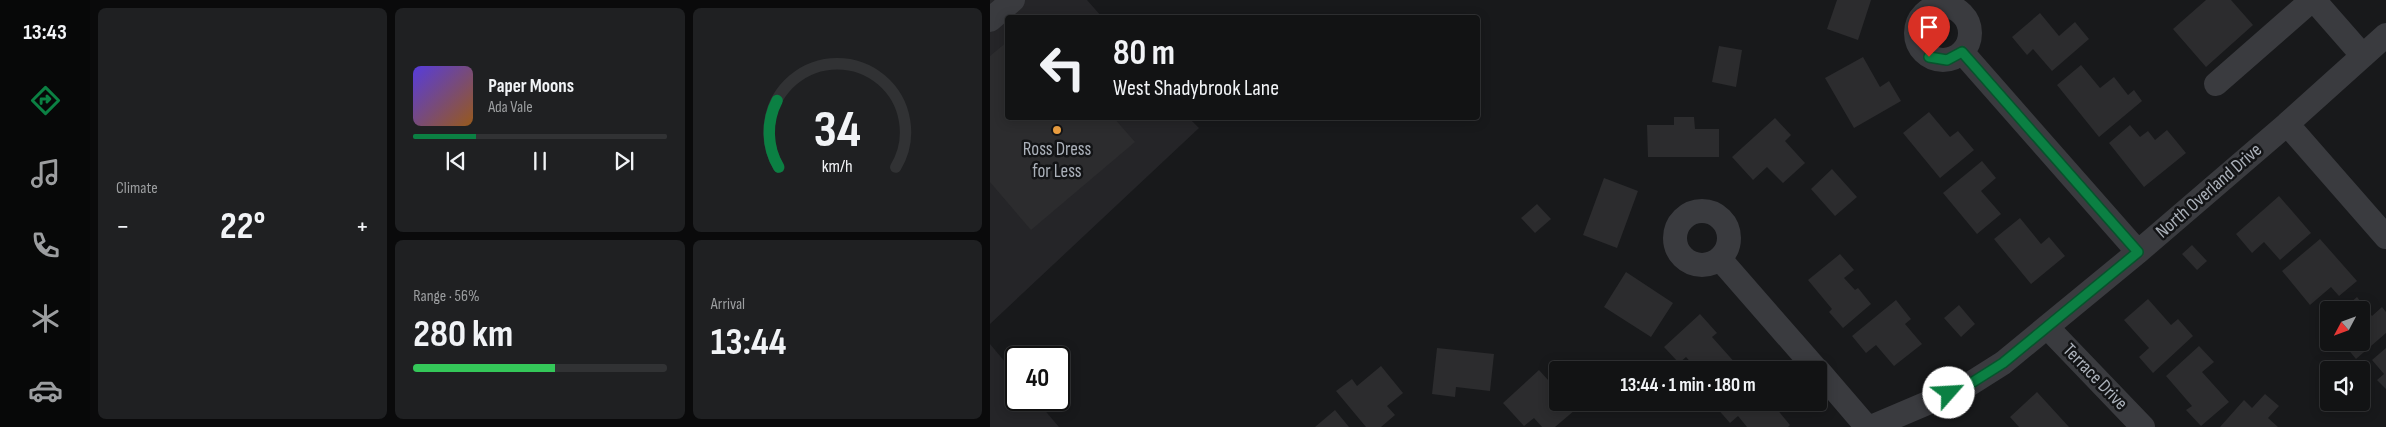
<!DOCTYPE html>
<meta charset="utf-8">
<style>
:root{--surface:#121314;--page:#1f2022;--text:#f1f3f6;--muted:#9c9ea0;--line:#313234;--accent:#0b8043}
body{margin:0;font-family:"Sofia Sans Condensed",sans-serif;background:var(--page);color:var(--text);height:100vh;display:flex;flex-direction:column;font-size:19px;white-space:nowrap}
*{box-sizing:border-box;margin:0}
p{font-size:16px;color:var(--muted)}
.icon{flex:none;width:28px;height:28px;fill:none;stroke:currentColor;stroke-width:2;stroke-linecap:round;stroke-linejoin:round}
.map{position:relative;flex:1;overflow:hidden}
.drawer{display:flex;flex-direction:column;gap:8px;padding:8px;background:#0a0a0b;width:900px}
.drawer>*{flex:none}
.guide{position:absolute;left:15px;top:15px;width:475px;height:105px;border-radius:5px;box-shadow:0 2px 12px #0003,0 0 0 1px var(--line);background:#121314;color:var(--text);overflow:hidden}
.needle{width:32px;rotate:229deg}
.fabs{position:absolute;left:1330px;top:301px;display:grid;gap:10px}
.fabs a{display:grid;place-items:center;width:50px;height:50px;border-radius:5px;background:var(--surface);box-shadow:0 2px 12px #0003,0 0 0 1px var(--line);font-size:25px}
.speed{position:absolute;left:15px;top:346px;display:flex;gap:10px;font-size:25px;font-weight:700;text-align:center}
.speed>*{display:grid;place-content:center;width:65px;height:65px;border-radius:50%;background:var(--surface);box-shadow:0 2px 12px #0003,0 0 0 1px var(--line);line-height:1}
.speed .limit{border:2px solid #111;border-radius:8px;background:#fff;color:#111}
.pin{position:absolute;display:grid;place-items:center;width:42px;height:42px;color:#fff;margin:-51px -21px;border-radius:50% 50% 50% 0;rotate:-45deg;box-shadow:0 0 5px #0007}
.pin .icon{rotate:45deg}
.me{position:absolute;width:55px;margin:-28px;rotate:64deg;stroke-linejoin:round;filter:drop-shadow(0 0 4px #0008)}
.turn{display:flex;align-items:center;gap:18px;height:105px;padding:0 25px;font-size:22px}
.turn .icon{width:65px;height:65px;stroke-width:2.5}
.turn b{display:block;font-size:35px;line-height:42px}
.big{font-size:38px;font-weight:700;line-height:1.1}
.drawer .tile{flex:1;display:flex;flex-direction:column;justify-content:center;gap:8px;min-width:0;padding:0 18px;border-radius:8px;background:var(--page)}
.drawer .dial{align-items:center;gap:0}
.dial svg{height:130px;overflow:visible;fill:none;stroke:var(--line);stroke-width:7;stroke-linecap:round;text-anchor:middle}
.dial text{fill:var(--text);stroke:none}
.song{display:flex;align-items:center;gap:15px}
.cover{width:60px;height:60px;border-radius:8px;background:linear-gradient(135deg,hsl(250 70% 55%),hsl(30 70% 35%))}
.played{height:5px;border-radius:2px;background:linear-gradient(90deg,var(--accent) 25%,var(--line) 25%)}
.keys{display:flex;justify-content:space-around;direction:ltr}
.heat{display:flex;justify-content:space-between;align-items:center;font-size:28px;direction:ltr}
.charge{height:8px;border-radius:4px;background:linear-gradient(90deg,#34c759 56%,var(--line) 0)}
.drawer .tiles{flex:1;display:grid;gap:8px;grid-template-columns:repeat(3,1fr)}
.tile:first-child{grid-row:span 2}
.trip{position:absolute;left:559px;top:361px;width:278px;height:50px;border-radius:5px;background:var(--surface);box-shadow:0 2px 12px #0003,0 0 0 1px var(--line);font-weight:700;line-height:50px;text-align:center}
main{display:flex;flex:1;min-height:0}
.tabs{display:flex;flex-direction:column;width:90px;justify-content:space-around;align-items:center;background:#070808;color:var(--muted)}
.tabs .icon{width:35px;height:35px}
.tabs .active{color:var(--accent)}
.tabs b{font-size:22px;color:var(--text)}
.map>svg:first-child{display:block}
.built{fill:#252528}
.building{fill:#2c2c2e}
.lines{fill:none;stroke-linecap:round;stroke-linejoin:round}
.minor{stroke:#3a3b3f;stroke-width:24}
.route-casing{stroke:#07532c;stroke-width:12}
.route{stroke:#0b8043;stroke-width:9}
.poi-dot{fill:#eb9e40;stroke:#131416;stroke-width:2}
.labels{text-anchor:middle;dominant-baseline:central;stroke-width:5;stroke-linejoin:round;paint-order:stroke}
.poi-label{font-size:19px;fill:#abb1ba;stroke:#131416}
.street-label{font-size:19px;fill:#abb1ba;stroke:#131416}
</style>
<main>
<nav class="tabs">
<b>13:43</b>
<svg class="icon active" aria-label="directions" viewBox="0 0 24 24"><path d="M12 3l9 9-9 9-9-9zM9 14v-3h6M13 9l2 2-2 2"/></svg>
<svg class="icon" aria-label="music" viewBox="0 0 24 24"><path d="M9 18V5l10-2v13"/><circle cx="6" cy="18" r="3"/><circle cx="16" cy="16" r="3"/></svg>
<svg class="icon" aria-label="phone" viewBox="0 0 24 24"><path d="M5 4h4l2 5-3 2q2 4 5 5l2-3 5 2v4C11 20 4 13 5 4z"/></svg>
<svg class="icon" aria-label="climate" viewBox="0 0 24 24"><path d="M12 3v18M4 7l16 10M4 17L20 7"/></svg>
<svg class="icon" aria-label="car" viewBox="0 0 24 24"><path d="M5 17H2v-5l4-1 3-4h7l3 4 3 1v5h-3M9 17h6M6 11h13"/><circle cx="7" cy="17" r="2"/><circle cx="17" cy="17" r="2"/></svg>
</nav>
<section class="drawer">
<div class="tiles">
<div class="tile"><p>Climate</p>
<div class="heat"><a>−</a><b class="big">22°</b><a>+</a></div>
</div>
<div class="tile">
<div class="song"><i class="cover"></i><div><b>Paper Moons</b><p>Ada Vale</p></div></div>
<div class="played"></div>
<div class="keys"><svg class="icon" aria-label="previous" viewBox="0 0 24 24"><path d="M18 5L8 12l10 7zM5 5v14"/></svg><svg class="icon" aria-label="pause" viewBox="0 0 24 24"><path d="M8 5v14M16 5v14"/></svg><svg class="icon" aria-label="next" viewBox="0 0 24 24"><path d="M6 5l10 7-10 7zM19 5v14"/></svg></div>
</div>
<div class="tile dial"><svg viewBox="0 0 100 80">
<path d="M14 69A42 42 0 1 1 86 69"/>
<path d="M14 69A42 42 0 0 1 13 28" stroke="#0b8043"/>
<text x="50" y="56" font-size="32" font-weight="700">34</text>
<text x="50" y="72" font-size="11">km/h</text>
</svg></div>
<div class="tile"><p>Range · 56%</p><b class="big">280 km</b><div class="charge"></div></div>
<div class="tile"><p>Arrival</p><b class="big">13:44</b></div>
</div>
</section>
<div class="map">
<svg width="1396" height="427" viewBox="0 0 1396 427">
<rect width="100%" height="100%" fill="#18191b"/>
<!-- built -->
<path class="built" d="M0 0H97L112 17 18 18V118H199L209 128 0 324Z
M0 344 26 375V400H46L69 427H0Z"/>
<!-- building -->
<path class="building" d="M847 0H881L868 40 837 29Z
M1216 0H1241L1263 25 1216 67 1183 29Z
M1050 13 1069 36 1085 22 1099 39 1062 71 1043 49 1037 55 1022 37Z
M18 41V118H124L145 142 41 230 0 182V56Z
M729 46 752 50 746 87 722 82Z
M873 57 890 87 899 81 911 101 864 128 835 78Z
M1091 65 1110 88 1124 77 1138 95 1144 90 1152 101 1109 137 1067 85Z
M939 112 960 137 968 131 984 150 950 178 913 133Z
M684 117H704L705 129H729V157H658L657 125H684Z
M785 118 801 135 795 141 815 163 793 183 777 167 763 180 742 157Z
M1140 125 1150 137 1158 131 1165 140 1177 130 1196 153 1154 187 1119 143Z
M992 161 1006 178 991 191 1011 214 987 234 953 193Z
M842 169 867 197 845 216 821 189Z
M614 178 648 191 627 248 593 235Z
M1289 196 1321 233 1290 260 1274 242 1262 253 1246 234Z
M547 204 561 219 545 233 531 218Z
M1030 218 1051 244 1059 237 1075 256 1041 284 1004 239Z
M1330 239 1367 281 1349 296 1341 287 1320 305 1292 271Z
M1202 245 1217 261 1207 270 1192 254Z
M850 254 864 270 854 278 865 290 868 288 881 304 853 328 839 312 842 309 818 280Z
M636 272 683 303 661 337 614 307Z
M1367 297 1382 316 1392 307 1396 312V333L1366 359 1352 342H1371V310H1352Z
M1158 299 1181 325 1188 319 1203 336 1163 373 1149 357 1159 348 1134 320Z
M906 300 921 319 915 324 932 344 904 366 886 345 876 353 862 336Z
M969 305 985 324 971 337 954 318Z
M710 314 727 333 722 337 747 365 742 370H708L696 357 689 363 674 347Z
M1209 346 1224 362 1212 372 1239 402 1211 426 1196 410 1202 406 1176 376Z
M447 348 504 354 500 391 466 387 465 397 442 394Z
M1396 348V389L1387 380 1394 374 1382 360Z
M391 366 413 393 397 406 405 415 391 427H376L346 391 362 379 367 386Z
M549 370 568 391V402H578L585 410 565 427H552L544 418 534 426 513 403Z
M1047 392 1079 427H1029L1020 417Z
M1275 394 1289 406 1278 418 1288 427H1230L1254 400 1262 408Z
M731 402H781L800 425 798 427H757L748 416 740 423 726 407Z
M345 410 359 427H325Z"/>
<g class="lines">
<!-- minor -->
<path class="minor" d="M1324 0 1373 56
M926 33a27 27 0 1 1 54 0a27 27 0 1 1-54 0Z
M0 20 23 0
M972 52 1148 252
M1226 84 1322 0
M1297 124 1396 237
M685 238a27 27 0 1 1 54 0a27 27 0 1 1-54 0Z
M730 259 827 370
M1057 327 1153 427
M828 370 877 427
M881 427 975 387 1013 363 1148 252 1297 124 1396 35"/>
</g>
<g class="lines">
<defs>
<path id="route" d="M939 57 957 60 972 52 1148 252 1013 363 975 387 959 393"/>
</defs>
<!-- route casing -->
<use href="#route" class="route-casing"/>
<!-- route -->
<use href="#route" class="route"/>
</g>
<!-- markers -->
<circle class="poi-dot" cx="67" cy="130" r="5"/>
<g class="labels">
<!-- poi labels -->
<g class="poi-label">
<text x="67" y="149">Ross Dress<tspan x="67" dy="22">for Less</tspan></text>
</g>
<!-- street labels -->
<g class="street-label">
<text transform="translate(1219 191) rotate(-41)">North Overland Drive</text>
<text transform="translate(1105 377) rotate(46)">Terrace Drive</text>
</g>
</g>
</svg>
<div class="fabs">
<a><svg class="needle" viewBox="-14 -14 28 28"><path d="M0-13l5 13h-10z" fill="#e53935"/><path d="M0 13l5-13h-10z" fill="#9c9ea0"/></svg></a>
<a><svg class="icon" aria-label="sound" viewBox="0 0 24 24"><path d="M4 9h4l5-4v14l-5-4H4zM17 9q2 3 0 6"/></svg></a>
</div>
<div class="speed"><div class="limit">40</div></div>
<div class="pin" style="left:939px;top:57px;background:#d93025"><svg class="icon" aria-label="arrive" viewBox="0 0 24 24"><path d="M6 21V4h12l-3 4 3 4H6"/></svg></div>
<svg class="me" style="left:959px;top:393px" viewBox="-20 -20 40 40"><circle r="19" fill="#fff"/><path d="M0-13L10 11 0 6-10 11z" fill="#0b8043"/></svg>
<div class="trip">13:44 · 1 min · 180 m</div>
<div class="guide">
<div class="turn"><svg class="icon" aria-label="left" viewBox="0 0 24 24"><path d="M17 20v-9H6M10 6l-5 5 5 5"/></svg><div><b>80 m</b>West Shadybrook Lane</div></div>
</div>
</div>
</main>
